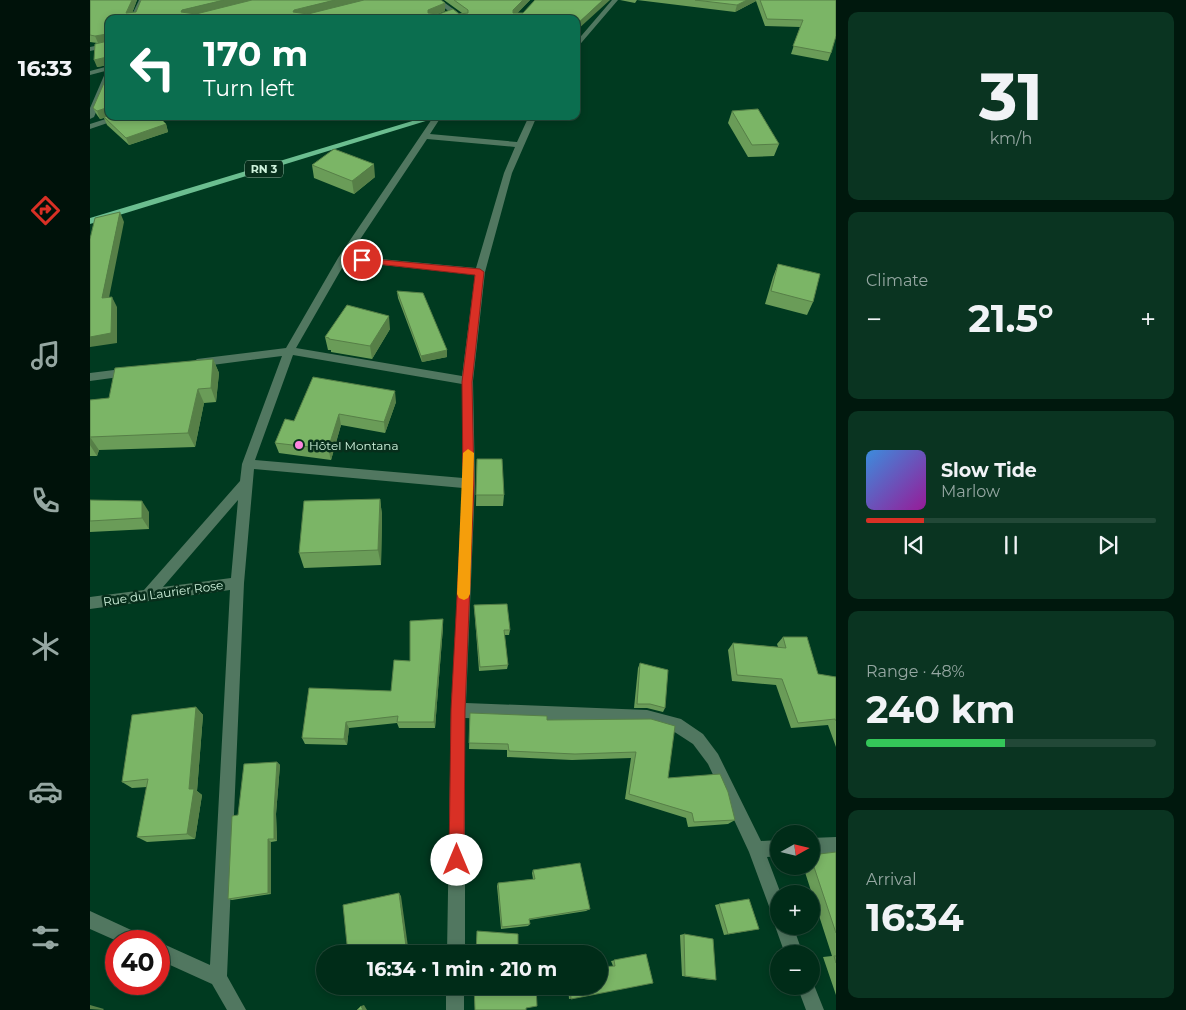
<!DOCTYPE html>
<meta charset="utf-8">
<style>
:root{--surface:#002c18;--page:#0a3421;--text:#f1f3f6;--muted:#95a7a2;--line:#224837;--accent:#d93025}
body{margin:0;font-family:Montserrat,sans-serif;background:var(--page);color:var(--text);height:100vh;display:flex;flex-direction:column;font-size:19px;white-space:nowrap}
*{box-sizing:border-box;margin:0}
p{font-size:16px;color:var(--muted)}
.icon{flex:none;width:28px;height:28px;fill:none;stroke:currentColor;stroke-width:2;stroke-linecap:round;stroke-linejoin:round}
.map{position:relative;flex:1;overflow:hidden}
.sheet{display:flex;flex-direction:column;gap:12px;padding:12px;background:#00180d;width:350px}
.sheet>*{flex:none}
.banner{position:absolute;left:15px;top:15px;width:475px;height:105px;border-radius:10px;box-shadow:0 2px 8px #0003,0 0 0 1px var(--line);background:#0b6e4f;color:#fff;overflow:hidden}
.needle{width:32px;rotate:82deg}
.controls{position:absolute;left:680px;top:825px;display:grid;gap:10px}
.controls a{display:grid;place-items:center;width:50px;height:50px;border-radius:50%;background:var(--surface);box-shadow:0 2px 8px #0003,0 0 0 1px var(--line);font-size:25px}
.speed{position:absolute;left:15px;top:930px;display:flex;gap:10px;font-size:25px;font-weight:700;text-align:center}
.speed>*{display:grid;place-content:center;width:65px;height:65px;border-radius:50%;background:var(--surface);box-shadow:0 2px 8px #0003,0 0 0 1px var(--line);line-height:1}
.speed .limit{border:8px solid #d22;background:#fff;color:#111}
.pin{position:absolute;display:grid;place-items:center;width:42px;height:42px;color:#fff;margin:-21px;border:2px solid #fff;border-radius:50%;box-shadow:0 1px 5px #0007}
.me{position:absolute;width:55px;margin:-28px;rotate:0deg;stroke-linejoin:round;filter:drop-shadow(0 0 4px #0008)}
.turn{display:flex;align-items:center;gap:18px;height:105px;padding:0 15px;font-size:22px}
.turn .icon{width:65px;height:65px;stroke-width:2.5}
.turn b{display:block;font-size:35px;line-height:42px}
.big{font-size:38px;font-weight:700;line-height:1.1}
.sheet .card{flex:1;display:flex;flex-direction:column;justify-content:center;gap:8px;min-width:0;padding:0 18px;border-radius:10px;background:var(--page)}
.sheet .dial{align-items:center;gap:0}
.dial b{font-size:65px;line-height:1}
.song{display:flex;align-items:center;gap:15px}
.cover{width:60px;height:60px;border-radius:8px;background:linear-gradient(135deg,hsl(210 70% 55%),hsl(300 70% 35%))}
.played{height:5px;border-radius:2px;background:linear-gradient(90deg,var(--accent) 20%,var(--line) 20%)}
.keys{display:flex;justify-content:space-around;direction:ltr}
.heat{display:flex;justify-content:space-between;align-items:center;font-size:28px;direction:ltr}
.charge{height:8px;border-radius:4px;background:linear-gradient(90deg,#34c759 48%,var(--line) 0)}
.trip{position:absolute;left:226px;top:945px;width:292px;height:50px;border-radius:25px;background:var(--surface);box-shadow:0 2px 8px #0003,0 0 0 1px var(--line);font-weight:700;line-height:50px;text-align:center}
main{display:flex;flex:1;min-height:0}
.menu{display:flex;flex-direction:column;width:90px;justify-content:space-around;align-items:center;background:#00120a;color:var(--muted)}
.menu .icon{width:35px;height:35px}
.menu .current{color:var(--accent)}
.menu b{font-size:22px;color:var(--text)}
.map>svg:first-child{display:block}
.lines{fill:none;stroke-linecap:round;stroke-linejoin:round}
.minor{fill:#517760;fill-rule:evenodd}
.major{fill:#6bbe90;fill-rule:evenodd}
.wall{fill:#6a9c58}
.shaded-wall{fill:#567f47}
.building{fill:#7bb566;stroke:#567f47}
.route{fill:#d93025;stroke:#8d1f18}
.slow{fill:#f59e0b}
.poi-dot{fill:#fe85df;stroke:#072e1b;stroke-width:2}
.labels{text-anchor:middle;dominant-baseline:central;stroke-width:5;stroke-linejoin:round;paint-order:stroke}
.shield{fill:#072e1b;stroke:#93b7a2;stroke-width:1}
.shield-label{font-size:11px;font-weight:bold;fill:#cff2dc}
.poi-label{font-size:12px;fill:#cff2dc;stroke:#072e1b;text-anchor:start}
.street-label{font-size:12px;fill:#cff2dc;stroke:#072e1b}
</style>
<main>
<nav class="menu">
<b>16:33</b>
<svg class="icon current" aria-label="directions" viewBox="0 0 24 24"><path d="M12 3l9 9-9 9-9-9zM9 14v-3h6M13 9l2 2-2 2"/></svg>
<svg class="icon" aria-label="music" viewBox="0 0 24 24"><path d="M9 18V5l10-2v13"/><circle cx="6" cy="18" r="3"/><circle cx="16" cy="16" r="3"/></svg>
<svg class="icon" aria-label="phone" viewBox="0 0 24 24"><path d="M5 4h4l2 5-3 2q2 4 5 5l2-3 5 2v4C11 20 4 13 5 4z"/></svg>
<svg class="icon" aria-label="climate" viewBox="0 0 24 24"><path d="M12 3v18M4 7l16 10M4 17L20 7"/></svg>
<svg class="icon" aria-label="car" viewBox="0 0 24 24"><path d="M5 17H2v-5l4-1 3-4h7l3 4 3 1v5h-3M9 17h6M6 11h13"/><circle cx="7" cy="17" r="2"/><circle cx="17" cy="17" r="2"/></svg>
<svg class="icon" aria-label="filters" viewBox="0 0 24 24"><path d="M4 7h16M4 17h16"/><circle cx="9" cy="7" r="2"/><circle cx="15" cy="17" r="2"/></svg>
</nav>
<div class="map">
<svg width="746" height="1010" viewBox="0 0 746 1010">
<rect width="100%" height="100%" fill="#003a20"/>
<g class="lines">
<!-- minor -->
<path class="minor" d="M49 0H55L47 19H40Z
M344 0H351L377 19H369Z
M522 0H528L486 49V42Z
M19 43V47L0 51V47Z
M19 66V70L0 75V71Z
M16 71H19V82L4 117 0 119V108Z
M25 116H38L0 129V124Z
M344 116 351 117 340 134 427 142 439 116H447L422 173 395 272 383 381 385 484 376 703 557 710 591 719 613 734 628 754 671 841 689 840V856L677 857 691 894H689V926H703L713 954H695L685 926 689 919 683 917 659 852 618 764 603 744 583 731 557 724 375 718V954H357L361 710 373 488 164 469 154 583 137 976 156 1010H137L122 984 69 960V942L120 965 140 590 0 609V597L54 590 150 481 152 464 192 356 107 367 102 363 107 359 196 348 248 258ZM337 139 425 147 414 173 386 268 259 256ZM256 261 385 275 372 376 206 348ZM203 355 372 384 373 478 165 460ZM148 500 141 578 73 587Z
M40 368 44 369 45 372 44 375 0 381V373Z
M746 837V853L721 854V838Z
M0 911 52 935 55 941H27L0 929Z
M721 979 722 980 734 1010H716L707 986H721Z
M356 986H374V1010H356Z"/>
<!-- major -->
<path class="major" d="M339 116H352L0 224V218Z"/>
</g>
<!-- wall -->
<path class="wall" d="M0 0H47L42 13 355 3V11L348 14H369L372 13 354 0H440L427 13 486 31 19 19V116L76 124 78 132 39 145 17 125 14 118 10 119 7 115 3 108 18 74V65L7 67V43L0 42Z
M530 0H746L741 53 738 61 701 54 710 27 675 26 666 1 645 12 547 0 545 3Z
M642 111 689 144 684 156 658 157 638 123Z
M222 165 285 177 264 194 224 178Z
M688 264 723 302 717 315 675 304 683 277Z
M307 291 357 350V357L332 362 308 298Z
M300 329 282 359 241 352V350H238L235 337Z
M123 359 129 373 126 402 114 403 105 447 9 450 7 456H0V400L19 398Z
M306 402 295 433 251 425 241 460 189 453 185 443 204 421Z
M387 459 414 495 413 506H386Z
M290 499 292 515 291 565 214 568 209 553Z
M0 500 59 512V529L0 532Z
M384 605 420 630 419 635H414L418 665 417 669 389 671Z
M353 619V627L345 728H309L307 723 259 728 257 745 215 744 212 738 301 691 320 661Z
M693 637 728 674 746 677V747L738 725 701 728 686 685 642 681 638 650 643 643 688 647 687 644Z
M550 663 575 708 573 712 557 708H544L548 668Z
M106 707 113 715 107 791 112 795 105 839 57 842 47 837 57 787 42 788 32 782Z
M380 713 457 720 561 719 578 778 645 820 638 824 598 827 596 818 535 799 541 758 482 760 417 757V750L379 749Z
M187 762 190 765 186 814 187 841 181 842V894L142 900 138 899 148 815Z
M746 852V995L733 957 742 956 713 866H721V855Z
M443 870 500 909 496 911 439 920 440 924 438 926 411 929 407 886 408 883 443 879 442 873Z
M629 904 669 929 634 935 625 905Z
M594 934 626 980H621L592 976 590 935Z
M556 954 563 983 479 999 478 986H510V967L523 966 521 961Z"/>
<!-- shaded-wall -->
<path class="shaded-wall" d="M42 0H47L40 19 36 13Z
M134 0H165L93 19 91 12 92 10Z
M245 0H276L204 19 203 12 204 10Z
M433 0H440L423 18V10Z
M513 0H520L486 31V25Z
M657 0H666V1L645 12 647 5Z
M355 3V11L338 17V19V10Z
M17 34 19 42 8 43 5 36Z
M17 57 19 65 7 67 4 60Z
M19 107V116L10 119 7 111Z
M76 124 78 132 39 145 36 138Z
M284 164 285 177 264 194 262 181Z
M30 212 34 222 17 308 12 298Z
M22 297 27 307V343L0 347V337Z
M299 316 300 329 282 359 280 346Z
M357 350V357L332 362 331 356Z
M123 359 129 373 126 402 121 388Z
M108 389 114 403 105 447 98 433Z
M305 391 306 402 295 433 294 422Z
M249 414 251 425 241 460 238 449Z
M0 437 9 450 7 456 0 445Z
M290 499 292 515 291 565 288 550Z
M52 501 59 512V529L52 518Z
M353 619V627L345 728 344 722Z
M106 707 113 715 107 791 112 795 105 839 97 834 99 789Z
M256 722 259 728 257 745 254 739Z
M187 762 190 765 186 814 187 841 184 839V811Z
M178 839 181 842V894L178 893Z
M309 893 311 896 319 954H317Z
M0 1005 14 1009 13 1010 0 1009Z
M274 1005 277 1010H273L271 1006Z"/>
<!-- building -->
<path class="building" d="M0 0H42L36 13 46 12 51 0H134L92 10 91 12 106 14 162 0H245L204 10 203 12 218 14 274 0H351L355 3 338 10V13L349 14 363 9 369 14 378 13V10L364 0H433L423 10V13H433L445 0H513L486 25V19H19V107L7 111 3 108 18 74 17 57 4 60 5 44 18 41 17 34 5 36 0 35Z
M605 0H657L647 5Z
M670 0H746V36L741 53 703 46 713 20 677 19Z
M668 109 689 144 662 145 642 111Z
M19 116H68L76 124 36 138 14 117Z
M244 149 284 164 262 181 222 165Z
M30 212 12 298 22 297 21 333 0 337V239L5 218Z
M688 264 730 274 723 302 681 291Z
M307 291 333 293 357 350 331 356Z
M257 305 299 316 280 346 239 339V338L235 337Z
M123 359 121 388 108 389 98 433 0 437V400L19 398 25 368Z
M223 377 305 391 294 422 249 414 238 449 185 443 195 419 204 421Z
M387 459H412L414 495H386Z
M290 499 288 550 209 553 214 501Z
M0 500 52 501V518L0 521Z
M417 604 420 630H414L418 665 390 667 384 605Z
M353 619 344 722H307L308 716 256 722 254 739 212 738 219 688 301 691 304 660 320 661V621Z
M693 637H717L728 674 746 677V721L745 719 708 723 692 679 647 675 643 643 696 648Z
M550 663 578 670 575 708 560 704H547Z
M106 707 99 789H104L97 834 47 837 58 779 32 782 42 715Z
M380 713 457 716V720L561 719 585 726 578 778 630 774 638 792 645 820 604 822 602 813 539 794 546 752 485 754 419 751 418 744 379 743Z
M187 762 184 811V839H178V893L138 899 142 816 148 815 154 764Z
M746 852V933L721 858V855Z
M490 863 500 909 439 919 440 924 412 927 408 883 445 879 443 870Z
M309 893 317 954H258L253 905Z
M659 899 669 929 638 934 629 904Z
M387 931 428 934V954H386Z
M594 934 623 939 626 980 595 976Z
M556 954 563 983 481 999 480 986H510V967L525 966 524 960Z
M744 956H746V963Z
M384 986 446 987 447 1006 436 1008V1010H385Z
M271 1006 273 1010H267Z"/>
<!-- route -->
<path class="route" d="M272 258 390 269 394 272 382 382 384 484 375 710 374 860 372 865 367 867 361 865 359 860 361 710 373 484 372 382 385 275 269 262 268 260Z"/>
<!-- slow -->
<path class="slow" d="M378 449 384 453 380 594 378 598 374 600 369 598 367 594 373 453Z"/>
<!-- markers -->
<circle class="poi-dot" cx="209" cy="445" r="5"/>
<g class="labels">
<!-- shield labels -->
<rect class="shield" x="155" y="160.5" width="38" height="17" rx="4"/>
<g class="shield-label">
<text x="174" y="169">RN 3</text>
</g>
<!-- poi labels -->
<g class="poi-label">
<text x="219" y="445">Hôtel Montana</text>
</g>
<!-- street labels -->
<g class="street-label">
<text transform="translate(73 593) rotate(-8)">Rue du Laurier Rose</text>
</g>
</g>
</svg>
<div class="controls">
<a><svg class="needle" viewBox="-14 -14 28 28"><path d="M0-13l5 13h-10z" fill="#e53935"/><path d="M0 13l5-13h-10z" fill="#95a7a2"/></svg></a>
<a>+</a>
<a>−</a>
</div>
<div class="speed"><div class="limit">40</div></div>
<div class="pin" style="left:272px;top:260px;background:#d93025"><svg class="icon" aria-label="arrive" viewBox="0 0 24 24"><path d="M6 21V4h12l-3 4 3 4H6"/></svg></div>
<svg class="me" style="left:367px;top:860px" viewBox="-20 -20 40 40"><circle r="19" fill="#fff"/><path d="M0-13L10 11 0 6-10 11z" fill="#d93025"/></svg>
<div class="trip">16:34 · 1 min · 210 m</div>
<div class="banner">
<div class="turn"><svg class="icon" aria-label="left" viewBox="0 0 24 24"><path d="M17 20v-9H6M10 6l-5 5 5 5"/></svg><div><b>170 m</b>Turn left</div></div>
</div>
</div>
<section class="sheet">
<div class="card dial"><b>31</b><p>km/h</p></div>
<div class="card"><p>Climate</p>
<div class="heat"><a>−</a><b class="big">21.5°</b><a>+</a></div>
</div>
<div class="card">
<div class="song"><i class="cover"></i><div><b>Slow Tide</b><p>Marlow</p></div></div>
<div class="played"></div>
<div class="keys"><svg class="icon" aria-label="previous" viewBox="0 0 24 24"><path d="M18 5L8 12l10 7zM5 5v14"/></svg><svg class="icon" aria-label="pause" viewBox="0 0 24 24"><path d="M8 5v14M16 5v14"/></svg><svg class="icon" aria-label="next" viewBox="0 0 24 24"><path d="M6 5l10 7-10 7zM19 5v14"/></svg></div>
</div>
<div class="card"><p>Range · 48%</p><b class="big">240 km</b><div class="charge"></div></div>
<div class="card"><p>Arrival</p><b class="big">16:34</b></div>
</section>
</main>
